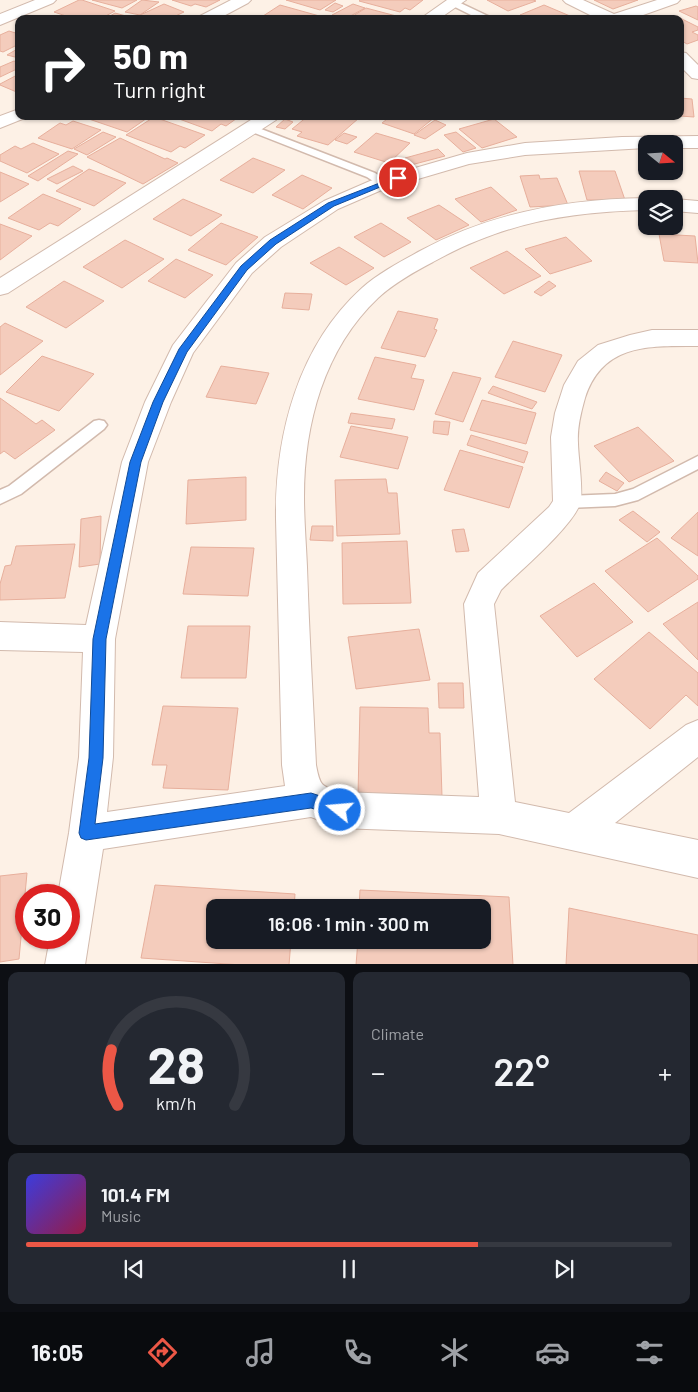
<!DOCTYPE html>
<meta charset="utf-8">
<style>
:root{--surface:#171b24;--page:#242831;--text:#f1f3f6;--muted:#9ea1a6;--line:#363941;--accent:#ec5746}
body{margin:0;font-family:Barlow,sans-serif;background:var(--page);color:var(--text);height:100vh;display:flex;flex-direction:column;font-size:19px;white-space:nowrap}
*{box-sizing:border-box;margin:0}
p{font-size:16px;color:var(--muted)}
.icon{flex:none;width:28px;height:28px;fill:none;stroke:currentColor;stroke-width:2;stroke-linecap:round;stroke-linejoin:round}
.map{position:relative;height:964px;overflow:hidden}
.side{display:flex;flex-direction:column;gap:8px;padding:8px;background:#0d0f14;flex:1}
.side>*{flex:none}
.hud{position:absolute;left:15px;top:15px;width:669px;height:105px;border-radius:10px;box-shadow:0 1px 4px #0004;background:#202124;color:#fff;overflow:hidden}
.needle{width:32px;rotate:108deg}
.tools{position:absolute;left:638px;top:135px;display:grid;gap:10px}
.tools a{display:grid;place-items:center;width:45px;height:45px;border-radius:10px;background:var(--surface);box-shadow:0 1px 4px #0004;font-size:25px}
.speed{position:absolute;left:15px;top:884px;display:flex;gap:10px;font-size:25px;font-weight:700;text-align:center}
.speed>*{display:grid;place-content:center;width:65px;height:65px;border-radius:50%;background:var(--surface);box-shadow:0 1px 4px #0004;line-height:1}
.speed .limit{border:8px solid #d22;background:#fff;color:#111}
.pin{position:absolute;display:grid;place-items:center;width:42px;height:42px;color:#fff;margin:-21px;border:2px solid #fff;border-radius:50%;box-shadow:0 1px 5px #0007}
.me{position:absolute;width:55px;margin:-28px;rotate:287deg;stroke-linejoin:round;filter:drop-shadow(0 0 4px #0008)}
.turn{display:flex;align-items:center;gap:18px;height:105px;padding:0 15px;font-size:22px}
.turn .icon{width:65px;height:65px;stroke-width:2.5}
.turn b{display:block;font-size:35px;line-height:42px}
.big{font-size:38px;font-weight:600;line-height:1.1}
.side .widget{flex:1;display:flex;flex-direction:column;justify-content:center;gap:8px;min-width:0;padding:0 18px;border-radius:10px;background:var(--page)}
.side .dial{align-items:center;gap:0}
.dial svg{height:130px;overflow:visible;fill:none;stroke:var(--line);stroke-width:7;stroke-linecap:round;text-anchor:middle}
.dial text{fill:var(--text);stroke:none}
.song{display:flex;align-items:center;gap:15px}
.cover{width:60px;height:60px;border-radius:8px;background:linear-gradient(135deg,hsl(240 70% 55%),hsl(340 70% 35%))}
.played{height:5px;border-radius:2px;background:linear-gradient(90deg,var(--accent) 70%,var(--line) 70%)}
.keys{display:flex;justify-content:space-around;direction:ltr}
.heat{display:flex;justify-content:space-between;align-items:center;font-size:28px;direction:ltr}
.side .tiles{flex:1;display:grid;gap:8px;grid-template-columns:1fr 1fr}
.widget:last-child{grid-column:span 2}
.trip{position:absolute;left:206px;top:899px;width:285px;height:50px;border-radius:10px;background:var(--surface);box-shadow:0 1px 4px #0004;font-weight:600;line-height:50px;text-align:center}
.dock{display:flex;height:80px;justify-content:space-around;align-items:center;background:#090b0e;color:var(--muted)}
.dock .icon{width:35px;height:35px}
.dock .active{color:var(--accent)}
.dock b{font-size:22px;color:var(--text)}
.map>svg:first-child{display:block}
.building{fill:#f4ccbc;stroke:#e7af9c}
.lines{fill:none;stroke-linecap:round;stroke-linejoin:round}
.lane-casing{stroke:#d2baad;stroke-width:3}
.street-casing{stroke:#d2baad;stroke-width:2}
.lane{fill:#fff;fill-rule:evenodd}
.street{fill:#fff;fill-rule:evenodd}
.route{fill:#1a73e8;stroke:#114b97}
</style>
<div class="map">
<svg width="698" height="965" viewBox="0 0 698 965">
<rect width="100%" height="100%" fill="#fdf1e6"/>
<!-- building -->
<path class="building" d="M79 0H82L115 11 100 19H75L54 12Z
M92 0H137L122 8Z
M142 0 159 2 140 15 125 12Z
M172 0H220L206 7 195 4 191 6Z
M286 0H336L320 10Z
M360 0H423L410 10 405 8 400 12 359 1Z
M487 0H533L536 1 508 11Z
M594 0H638L613 9Z
M335 3 343 6 333 12 325 10Z
M164 4 184 12 169 19H146L138 16Z
M353 4 365 8 345 19 332 15Z
M280 5 323 17 260 18Z
M544 5 570 16 563 19H529L520 15Z
M696 6 698 7V20L679 11Z
M366 8 400 17 348 19Z
M115 13 126 16 122 19H105Z
M676 16 698 27V30L692 32 698 35V40L687 44 680 40V19H668Z
M9 31 19 34V44L3 52 0 51V35Z
M19 48V58L7 55Z
M14 61 19 63V68L0 77V67Z
M19 74V93L0 85V84Z
M680 98 692 99 694 117 680 116Z
M80 116H150L127 132Z
M171 116H240L226 126 221 124 212 131Z
M308 116H353L359 118 328 145 297 136 302 132 292 129Z
M391 116H433L435 117 414 134 382 123Z
M154 117 205 135 185 148 180 146 171 152 126 135Z
M285 119 293 122 285 129 276 127Z
M494 119 517 137 482 148 459 129Z
M435 120 446 125 425 139 414 135Z
M73 121 101 130 72 149 38 138 60 123 66 125Z
M103 132 116 137 87 155 74 149Z
M456 132 476 148 463 152 444 135Z
M344 133 357 137 347 144 335 140Z
M376 133 410 143 389 163 354 152Z
M120 138 165 159 167 158 178 163 143 184 87 157Z
M33 143 59 154 27 173 0 161V155L15 146 21 149Z
M438 149 445 156 411 165 405 158Z
M68 151 78 154 38 181 28 176Z
M253 158 285 170 253 193 220 180Z
M73 166 83 171 57 184 47 179Z
M89 169 126 183 94 206 56 191Z
M579 171H615L625 200H587Z
M0 172 29 184 0 202Z
M302 175 332 188 303 209 272 195Z
M539 175 540 179 557 178 568 205 530 207 520 176Z
M491 187 517 210 481 222 455 199Z
M43 194 81 209 58 226 50 223 39 230 8 218Z
M183 199 222 215 191 236 153 219Z
M439 205 469 225 436 240 407 218Z
M221 223 258 237 226 265 188 250Z
M381 223 411 242 384 257 354 237Z
M0 224 32 236 0 260Z
M659 234 695 236 698 263 664 261Z
M566 237 592 261 550 274 525 249Z
M125 240 164 259 122 288 83 267Z
M339 247 374 268 346 285 310 263Z
M507 251 541 276 504 294 470 268Z
M176 259 213 275 185 298 148 281Z
M64 281 104 301 66 328 26 307Z
M549 281 556 286 541 296 534 292Z
M285 293 312 294 309 310 282 308Z
M398 311 438 319 434 329 437 330 425 357 381 348Z
M5 323 43 341 0 375V327Z
M513 341 562 355 545 392 495 377Z
M42 356 94 374 59 411 6 392Z
M375 357 416 365 411 378 424 380 414 410 358 399Z
M221 366 269 373 256 404 206 397Z
M453 372 481 378 463 422 435 414Z
M493 386 537 402 532 409 488 393Z
M0 398 36 424 42 420 55 430 15 459 4 451 0 454Z
M482 400 536 413 526 444 470 430Z
M351 413 395 419 392 429 348 423Z
M434 421 450 422 448 435 433 433Z
M351 426 408 437 398 469 340 457Z
M638 427 674 461 629 482 594 446Z
M471 435 528 452 524 463 467 445Z
M460 450 523 467 509 508 444 490Z
M606 472 624 483 617 491 599 481Z
M246 477V520L186 524 188 480Z
M386 479 388 493H397L400 534 337 536 335 480Z
M633 511 660 532 647 542 619 520Z
M698 512V556L671 538Z
M101 516 100 564 79 567 81 519Z
M312 526H333V541L310 540Z
M464 529 469 551 456 552 452 530Z
M657 538 698 576V579L648 612 605 571Z
M407 541 411 603 343 604 342 543Z
M75 544 65 598 0 600V584L5 566 11 565 16 546Z
M191 547 254 548 248 596 183 594Z
M594 583 633 622 577 657 540 616Z
M698 602V660L663 624Z
M188 626H250L246 678H181Z
M419 629 430 680 356 689 348 637Z
M649 632 698 673V706L686 695 650 729 594 679Z
M438 683H463L464 708H439Z
M163 706 238 708 228 790 163 788 167 765H152Z
M360 707 428 708 429 733H440L442 797 358 795Z
M27 873 19 959 0 962V876Z
M155 885 295 894 294 908H215V940H291L289 965H242L141 958Z
M360 890 509 897 513 965H356L358 940H482V908H359Z
M569 908 698 935V965H566Z"/>
<g class="lines">
<defs>
<path id="lane" d="M454 0 490 17 491 19H479L451 5V1Z
M251 125 375 173 389 183 387 185H379L367 177 247 130 246 128Z
M99 420 104 421 107 425 104 429 21 494 0 504V490L9 486 94 421Z
M698 456V469L638 500 615 506 567 508 561 506 559 502 561 498 567 496 615 494 633 489Z"/>
<path id="street" d="M35 0H56L53 3 0 25V14Z
M231 0H251L248 3 218 19H198L200 16Z
M447 0H466L439 19H420Z
M563 0H583L614 14 657 0H680L677 3 632 19H598L566 3Z
M680 52 686 53 698 65V79L692 78 680 66Z
M19 109V116H26L25 118 0 128V116Z
M257 116H279L276 120 8 293 0 295V278Z
M698 136V148H674V144H646V148L525 155 469 164 384 189 338 209 281 247 252 273 193 353 171 402 148 462 115 639 113 757 107 812 285 786 282 765 276 519C275 435 298 346 362 288 379 273 400 262 420 251 490 213 566 199 646 198L649 199H646V210C567 212 503 223 433 262 414 272 394 283 378 298 324 349 304 424 304 497 304 520 306 543 307 567 309 633 313 699 316 765 320 786 321 786 340 792L479 797 464 604 478 573 549 507 553 501 551 437 555 413 564 385 578 361 598 345 630 335 652 330H698V346C649 346 603 343 585 398 581 412 577 428 578 443 578 455 584 494 580 504 571 528 521 570 501 590L494 604 515 802 569 813 686 725 698 720V757L615 823 698 840V878L499 834 340 828 311 817 103 849 85 965H45L50 938H69V895H58L69 833 79 757 83 652 0 650V622L86 625 122 462 145 402 173 345 236 263 265 237 324 201 370 181 467 153 525 143 622 137Z
M674 199 698 201V213L674 211Z"/>
</defs>
<!-- lane casing -->
<use href="#lane" class="lane-casing"/>
<!-- street casing -->
<use href="#street" class="street-casing"/>
<!-- lane -->
<use href="#lane" class="lane"/>
<!-- street -->
<use href="#street" class="street"/>
</g>
<!-- route -->
<path class="route" d="M395 177 402 178 334 206 276 244 247 270 187 352 163 402 141 462 106 639 103 758 95 824 311 793 345 804 347 810 345 815 340 817 311 808 86 840 81 838 79 833 89 758 93 639 130 462 153 402 179 349 241 266 270 240 328 203Z"/>
</svg>
<div class="tools">
<a><svg class="needle" viewBox="-14 -14 28 28"><path d="M0-13l5 13h-10z" fill="#e53935"/><path d="M0 13l5-13h-10z" fill="#9ea1a6"/></svg></a>
<a><svg class="icon" aria-label="layers" viewBox="0 0 24 24"><path d="M12 4l9 5-9 5-9-5zM3 14l9 5 9-5"/></svg></a>
</div>
<div class="speed"><div class="limit">30</div></div>
<div class="pin" style="left:398px;top:178px;background:#d93025"><svg class="icon" aria-label="arrive" viewBox="0 0 24 24"><path d="M6 21V4h12l-3 4 3 4H6"/></svg></div>
<svg class="me" style="left:340px;top:810px" viewBox="-20 -20 40 40"><circle r="17" fill="#1a73e8" stroke="#fff" stroke-width="3"/><path d="M0-11L8 9 0 5-8 9z" fill="#fff"/></svg>
<div class="trip">16:06 · 1 min · 300 m</div>
<div class="hud">
<div class="turn"><svg class="icon" aria-label="right" viewBox="0 0 24 24"><path d="M7 20v-9h11M14 6l5 5-5 5"/></svg><div><b>50 m</b>Turn right</div></div>
</div>
</div>
<section class="side">
<div class="tiles">
<div class="widget dial"><svg viewBox="0 0 100 80">
<path d="M14 69A42 42 0 1 1 86 69"/>
<path d="M14 69A42 42 0 0 1 10 35" stroke="#ec5746"/>
<text x="50" y="56" font-size="32" font-weight="700">28</text>
<text x="50" y="72" font-size="11">km/h</text>
</svg></div>
<div class="widget"><p>Climate</p>
<div class="heat"><a>−</a><b class="big">22°</b><a>+</a></div>
</div>
<div class="widget">
<div class="song"><i class="cover"></i><div><b>101.4 FM</b><p>Music</p></div></div>
<div class="played"></div>
<div class="keys"><svg class="icon" aria-label="previous" viewBox="0 0 24 24"><path d="M18 5L8 12l10 7zM5 5v14"/></svg><svg class="icon" aria-label="pause" viewBox="0 0 24 24"><path d="M8 5v14M16 5v14"/></svg><svg class="icon" aria-label="next" viewBox="0 0 24 24"><path d="M6 5l10 7-10 7zM19 5v14"/></svg></div>
</div>
</div>
</section>
<nav class="dock">
<b>16:05</b>
<svg class="icon active" aria-label="directions" viewBox="0 0 24 24"><path d="M12 3l9 9-9 9-9-9zM9 14v-3h6M13 9l2 2-2 2"/></svg>
<svg class="icon" aria-label="music" viewBox="0 0 24 24"><path d="M9 18V5l10-2v13"/><circle cx="6" cy="18" r="3"/><circle cx="16" cy="16" r="3"/></svg>
<svg class="icon" aria-label="phone" viewBox="0 0 24 24"><path d="M5 4h4l2 5-3 2q2 4 5 5l2-3 5 2v4C11 20 4 13 5 4z"/></svg>
<svg class="icon" aria-label="climate" viewBox="0 0 24 24"><path d="M12 3v18M4 7l16 10M4 17L20 7"/></svg>
<svg class="icon" aria-label="car" viewBox="0 0 24 24"><path d="M5 17H2v-5l4-1 3-4h7l3 4 3 1v5h-3M9 17h6M6 11h13"/><circle cx="7" cy="17" r="2"/><circle cx="17" cy="17" r="2"/></svg>
<svg class="icon" aria-label="filters" viewBox="0 0 24 24"><path d="M4 7h16M4 17h16"/><circle cx="9" cy="7" r="2"/><circle cx="15" cy="17" r="2"/></svg>
</nav>
